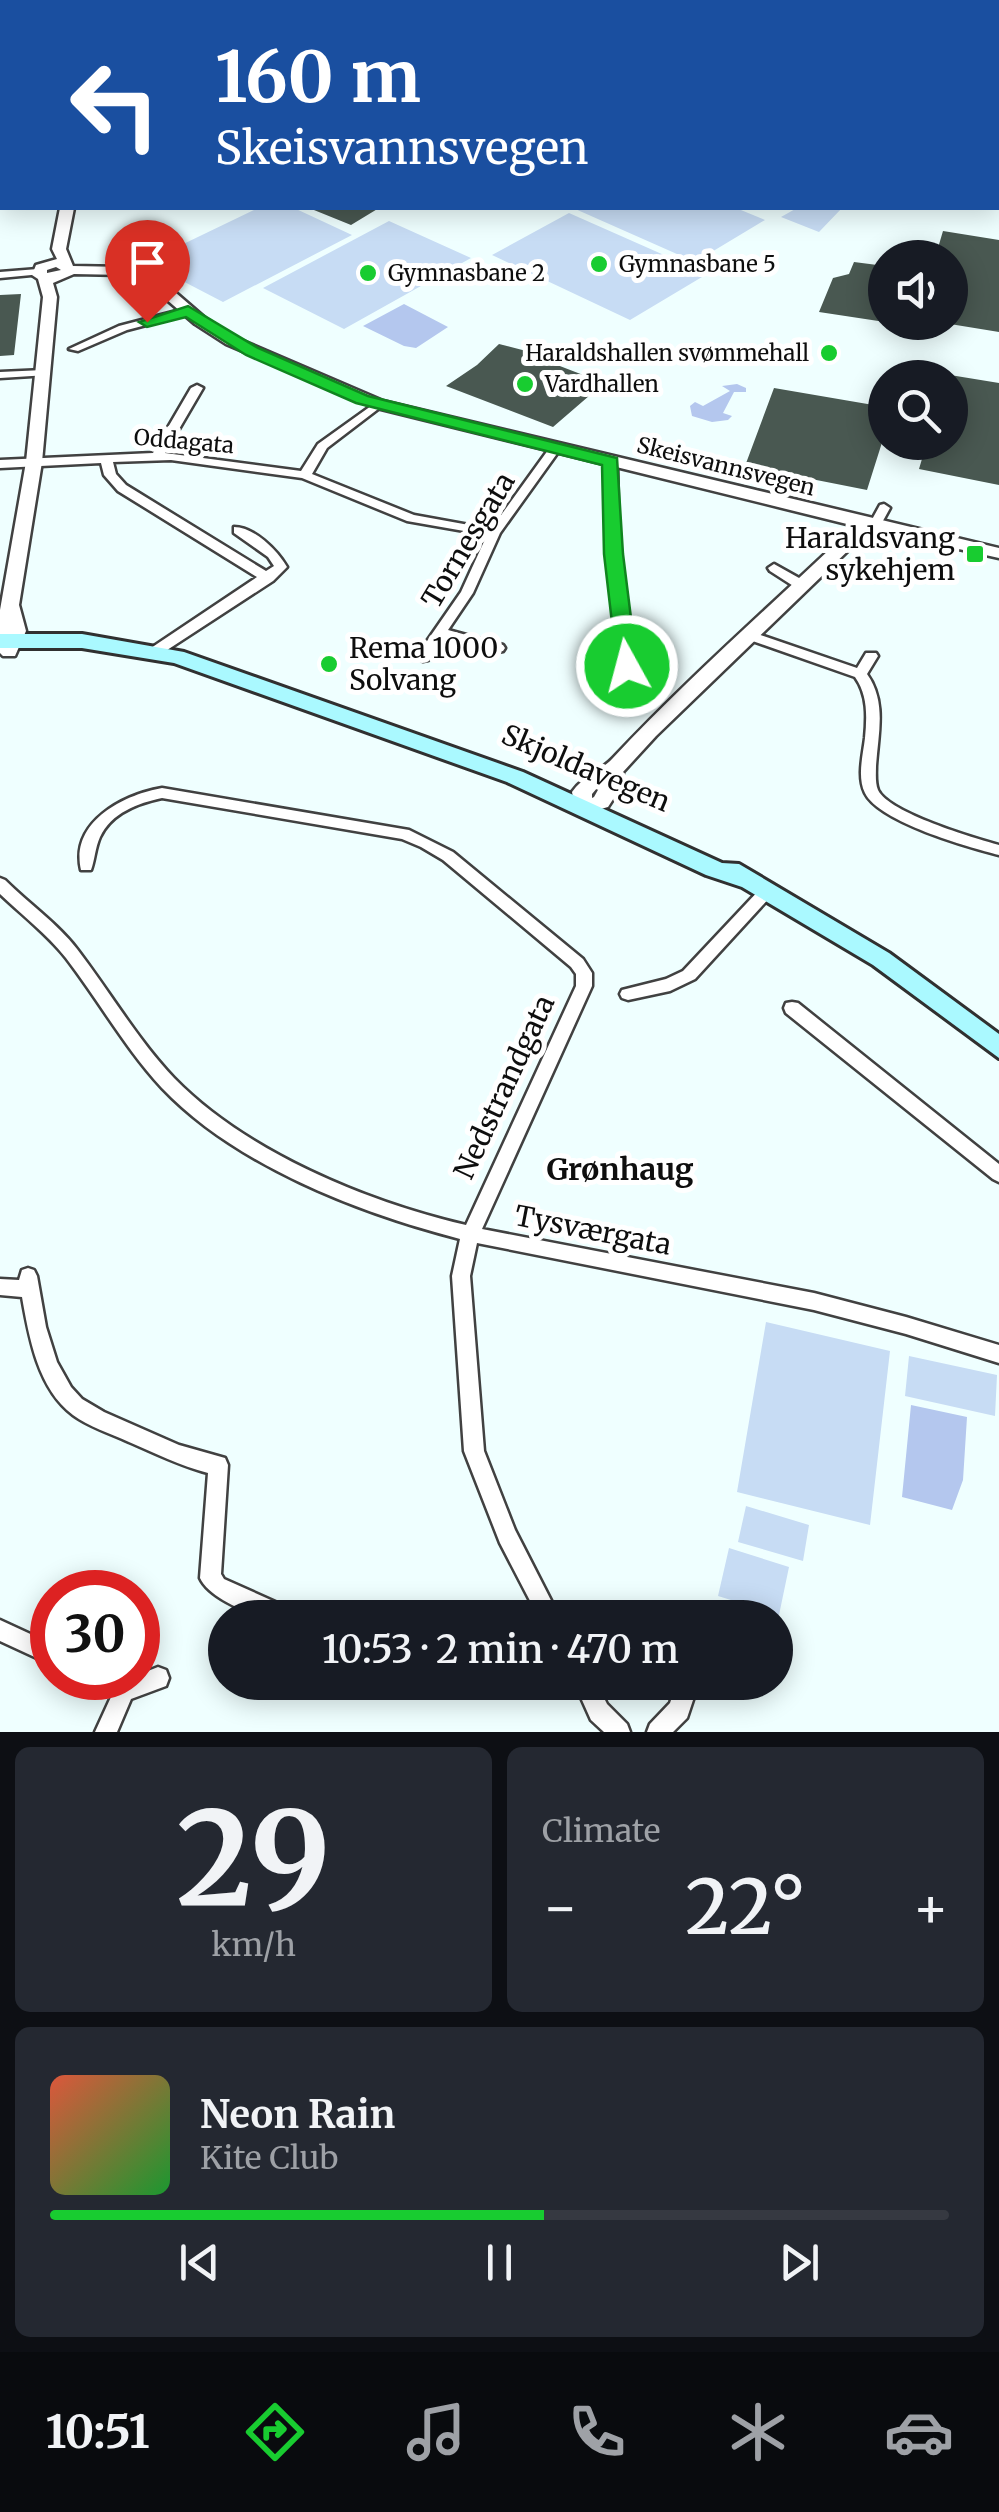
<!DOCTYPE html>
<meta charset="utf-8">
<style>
:root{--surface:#171b24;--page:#242831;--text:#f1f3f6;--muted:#9ea1a6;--line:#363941;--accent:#18cc30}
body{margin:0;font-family:Merriweather,serif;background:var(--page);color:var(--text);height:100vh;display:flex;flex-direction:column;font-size:38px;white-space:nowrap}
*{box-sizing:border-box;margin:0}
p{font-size:32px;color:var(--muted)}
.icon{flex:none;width:55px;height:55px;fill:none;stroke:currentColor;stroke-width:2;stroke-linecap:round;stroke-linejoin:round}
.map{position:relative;height:1732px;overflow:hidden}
.side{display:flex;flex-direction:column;gap:15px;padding:15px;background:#0d0f14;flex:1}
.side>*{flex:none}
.banner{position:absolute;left:0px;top:0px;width:1000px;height:210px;box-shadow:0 5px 25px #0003;background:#1a4fa0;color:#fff;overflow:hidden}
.tools{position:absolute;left:868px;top:240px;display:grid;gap:20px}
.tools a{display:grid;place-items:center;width:100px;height:100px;border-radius:50%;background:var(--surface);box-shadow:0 5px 25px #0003;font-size:50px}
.speed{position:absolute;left:30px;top:1570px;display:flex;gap:20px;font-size:50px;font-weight:700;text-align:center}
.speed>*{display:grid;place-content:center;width:130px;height:130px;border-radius:50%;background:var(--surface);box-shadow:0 5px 25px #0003;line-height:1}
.speed .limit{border:15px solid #d22;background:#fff;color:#111}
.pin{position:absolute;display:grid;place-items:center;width:85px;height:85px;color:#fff;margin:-102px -42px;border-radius:50% 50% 50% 0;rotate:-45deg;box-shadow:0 0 10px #0007}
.pin .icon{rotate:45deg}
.me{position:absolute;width:110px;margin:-55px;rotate:353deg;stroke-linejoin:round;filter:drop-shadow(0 0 8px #0008)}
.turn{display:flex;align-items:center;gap:35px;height:210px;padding:0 50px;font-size:45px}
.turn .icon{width:130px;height:130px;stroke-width:2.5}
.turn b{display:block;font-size:70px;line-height:85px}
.big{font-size:75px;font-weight:600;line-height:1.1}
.side .tile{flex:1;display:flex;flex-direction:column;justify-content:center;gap:15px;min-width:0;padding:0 35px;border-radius:15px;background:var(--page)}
.side .dial{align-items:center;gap:0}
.dial b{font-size:130px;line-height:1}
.song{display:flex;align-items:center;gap:30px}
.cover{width:120px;height:120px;border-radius:15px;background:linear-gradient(135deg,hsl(10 70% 55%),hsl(130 70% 35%))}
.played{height:10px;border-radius:5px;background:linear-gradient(90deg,var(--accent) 55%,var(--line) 55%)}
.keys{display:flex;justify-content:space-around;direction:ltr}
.heat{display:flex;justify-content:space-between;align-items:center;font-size:55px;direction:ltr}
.side .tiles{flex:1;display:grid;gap:15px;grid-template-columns:1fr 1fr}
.tile:last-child{grid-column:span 2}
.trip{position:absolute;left:208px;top:1600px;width:585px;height:100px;border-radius:50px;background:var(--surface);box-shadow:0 5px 25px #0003;font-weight:600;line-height:100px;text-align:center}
.menu{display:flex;height:160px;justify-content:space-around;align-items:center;background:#090b0e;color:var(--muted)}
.menu .icon{width:70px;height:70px}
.menu .active{color:var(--accent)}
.menu b{font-size:45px;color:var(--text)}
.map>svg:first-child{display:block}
.green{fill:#b4c7ee}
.pitch{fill:#c7dcf4}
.building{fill:#495851}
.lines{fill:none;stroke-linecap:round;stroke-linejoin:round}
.minor-casing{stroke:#414141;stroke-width:5}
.tertiary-casing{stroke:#414141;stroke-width:5}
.secondary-casing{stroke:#303030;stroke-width:6}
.minor{fill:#fff;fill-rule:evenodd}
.tertiary{fill:#fff;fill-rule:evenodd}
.secondary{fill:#aaf9ff;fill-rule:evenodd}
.route{fill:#18cc30;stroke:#10851f;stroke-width:2.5}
.poi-dot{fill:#18cc30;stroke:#fff;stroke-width:4}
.labels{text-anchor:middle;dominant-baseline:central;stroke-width:10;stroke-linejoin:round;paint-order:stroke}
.far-poi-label{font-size:22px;fill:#0e0e0e;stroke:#fff;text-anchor:start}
.far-street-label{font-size:22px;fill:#0e0e0e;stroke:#fff}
.poi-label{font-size:28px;fill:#0e0e0e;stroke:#fff;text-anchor:end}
.street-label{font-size:28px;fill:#0e0e0e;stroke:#fff}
.neighbourhood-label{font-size:30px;font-weight:bold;fill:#0e0e0e;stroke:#fff}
</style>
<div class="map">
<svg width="999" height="1732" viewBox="0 0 999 1732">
<rect width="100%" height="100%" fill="#efffff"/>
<!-- green -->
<path class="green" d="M404 304 448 327 416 348 404 346 363 326Z
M737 384 746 388V392H734L723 413 732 416 728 420 712 422 692 416 690 406 695 402 703 406 730 391 722 386Z
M911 1405 967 1417 963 1480 952 1510 902 1497Z"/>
<!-- pitch -->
<path class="pitch" d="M258 208H294L352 235 223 302 146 262Z
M573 208H736L765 220 695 262Z
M797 208H842L819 232 781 217Z
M569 213 707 274 630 320 492 255Z
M389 221 471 258 344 329 263 288Z
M766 1322 890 1351 870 1525 737 1492Z
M909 1356 997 1375 995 1416 905 1396Z
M746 1506 809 1525 803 1561 738 1542Z
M729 1548 789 1567 779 1615 718 1596Z"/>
<!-- building -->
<path class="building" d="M309 208H379L351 225Z
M943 231 999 240V332L950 324V258H935Z
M854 262 885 266V322L819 312 833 278 849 274Z
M21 294 14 355 0 356V295Z
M499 344 557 359 552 363 604 383 553 427 446 386 477 365Z
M950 375 999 383V485L919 469 927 442H950L955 390 950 389Z
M774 388 885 407V433L867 490 745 466Z"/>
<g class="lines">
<defs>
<path id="minor" d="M82 0H137L139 2H87Z
M152 0H161L159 2H151Z
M335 0H358L360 2H339Z
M436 0H446L443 2H434Z
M515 0H529L531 2H519Z
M732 0H743L745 2H735Z
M0 92H2V98H0Z
M0 131H2V137H0Z
M0 170H2V176H0Z
M38 269 42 270V274L0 278V272Z
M188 308 193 311 192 313 127 330 78 351 69 349 119 326Z
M44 370 48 371V375L0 378V372Z
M197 385 203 388 165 453 301 471 318 444 378 401 384 404 382 406 327 448 312 474 414 515 491 529 551 446H559L561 448 500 533 473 593 448 630 503 645 505 648 503 651 498 652 443 638 428 660 423 661 416 657 461 592 487 535 407 521 302 478 171 460 113 462 116 474 126 485 266 571 274 566 268 557 234 533V527C254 527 277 550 287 567L273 581 161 654H151L149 651 151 648 257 577 118 491 104 475 101 463 0 468V460L153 453 191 388Z
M611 458 617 462 619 554 634 666 627 670 620 666 607 554 605 462Z
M884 504 890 508 879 528H871L869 525 880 505Z
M774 564 808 583 809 586 808 589H798L770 571 768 568Z
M749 631 857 668 866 653H876L878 656 867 674C887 702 878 734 876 766 876 773 875 783 878 790 889 813 974 838 999 845V855C968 847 879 822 865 793 857 777 863 755 865 738 867 717 868 695 855 677L744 638 742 635 744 632Z
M162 788 409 830 453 852 583 959 592 973V986L482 1229 814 1293 906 1317 999 1345V1363L906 1334 814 1310 477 1243 470 1276 484 1451 515 1530 560 1618H539L500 1543 464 1451 452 1276 460 1239C359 1213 235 1165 162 1088 125 1048 99 1001 66 958 47 934 22 915 0 894V878L5 880C29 904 57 923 77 949 110 992 137 1039 174 1078 246 1152 367 1202 466 1225L576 986V974L571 967 443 860 421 847 402 839 162 798C138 803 111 813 100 837 95 848 95 859 91 870H81C70 822 123 795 162 788Z
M767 885 772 887 775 891 772 895 695 979 670 991 628 1000 622 998 620 994 622 990 666 979 683 971 762 887Z
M792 1002 798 1003 999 1164V1182L993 1179 786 1013 784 1008 786 1003Z
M28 1268 34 1270 37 1276 46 1327 57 1362 71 1387 82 1399 104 1412 179 1445 225 1458 228 1465 221 1574 224 1579 291 1609 294 1618C283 1618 271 1619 261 1616 242 1611 208 1596 200 1578L208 1473C180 1466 155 1453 129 1442 110 1433 89 1427 73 1415 38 1389 29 1337 22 1297L0 1295V1279L19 1280 22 1270Z
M0 1620 52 1644V1665L0 1641Z
M158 1667 166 1670 169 1678 166 1686 131 1699 117 1732H95L111 1697 82 1686 80 1678C99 1678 119 1679 138 1678V1675Z
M574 1682H596L607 1704 627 1724 630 1732H604L591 1720Z
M677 1682H699L687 1718 673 1732H647L650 1724 670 1703Z"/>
<path id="tertiary" d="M60 208H74L66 249 73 266 125 267 154 274 205 318 236 338 383 401 999 548V558L865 528 857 542 656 736 623 772V784L608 807 583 814 576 812 572 792C584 775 600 772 613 758 686 680 767 609 845 535L851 525 373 407 226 344 195 324 144 280 125 275 74 274 53 283 57 297 42 462 19 605 26 631 15 656H3L0 653V610L26 462 43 297 38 279 32 275 36 265 57 259 52 249ZM56 267 61 270 47 273V270ZM603 781 594 797 592 798V794Z"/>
<path id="secondary" d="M0 634H82L184 652 523 772 722 863 739 864 889 953 999 1034V1058L873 965 742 887 706 875 507 782 174 663 82 648H0Z"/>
</defs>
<!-- minor casing -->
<use href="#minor" class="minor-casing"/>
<!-- tertiary casing -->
<use href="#tertiary" class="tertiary-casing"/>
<!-- secondary casing -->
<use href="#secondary" class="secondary-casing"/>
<!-- minor -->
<use href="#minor" class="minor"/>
<!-- tertiary -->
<use href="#tertiary" class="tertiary"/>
<!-- secondary -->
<use href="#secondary" class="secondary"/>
</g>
<!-- route -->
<path class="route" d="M188 306 258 348 368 396 617 458 623 554 637 666 634 671H620L617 666 604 554 602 465 356 403 246 355 186 317 147 327 139 322Z"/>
<!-- markers -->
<g class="poi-dot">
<circle cx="599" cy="264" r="10"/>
<circle cx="368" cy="273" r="10"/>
<circle cx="829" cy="353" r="10"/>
<circle cx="525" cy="384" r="10"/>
<rect x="965" y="544" width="20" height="20" rx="5"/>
<circle cx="329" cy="664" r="10"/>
</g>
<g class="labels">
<!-- far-poi labels -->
<g class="far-poi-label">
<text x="619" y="264">Gymnasbane 5</text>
<text x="388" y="273">Gymnasbane 2</text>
<text x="809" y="353" text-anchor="end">Haraldshallen svømmehall</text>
<text x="545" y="384">Vardhallen</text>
</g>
<!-- far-street labels -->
<g class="far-street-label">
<text transform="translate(184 441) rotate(5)">Oddagata</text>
<text transform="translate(726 466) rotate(14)">Skeisvannsvegen</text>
</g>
<!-- poi labels -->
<g class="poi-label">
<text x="955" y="538">Haraldsvang<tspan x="955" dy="32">sykehjem</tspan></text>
<text x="349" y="648" text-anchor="start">Rema 1000<tspan x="349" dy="32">Solvang</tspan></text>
</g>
<!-- street labels -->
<g class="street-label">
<text transform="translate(468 540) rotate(-59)">Tornesgata</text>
<text transform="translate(586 768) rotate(23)">Skjoldavegen</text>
<text transform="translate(504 1087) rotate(-65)">Nedstrandgata</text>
<text transform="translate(593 1230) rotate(11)">Tysværgata</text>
</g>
<!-- neighbourhood labels -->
<g class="neighbourhood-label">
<text x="620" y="1169">Grønhaug</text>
</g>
</g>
</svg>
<div class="tools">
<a><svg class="icon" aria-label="sound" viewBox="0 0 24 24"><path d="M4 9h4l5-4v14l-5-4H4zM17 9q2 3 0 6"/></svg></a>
<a><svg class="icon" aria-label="search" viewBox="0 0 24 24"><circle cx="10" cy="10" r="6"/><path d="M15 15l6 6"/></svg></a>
</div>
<div class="speed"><div class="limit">30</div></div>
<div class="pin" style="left:147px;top:322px;background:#d93025"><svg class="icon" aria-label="arrive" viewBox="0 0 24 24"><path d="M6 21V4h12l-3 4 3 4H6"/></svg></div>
<svg class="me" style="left:627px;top:666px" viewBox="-20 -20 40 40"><circle r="17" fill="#18cc30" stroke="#fff" stroke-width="3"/><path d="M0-11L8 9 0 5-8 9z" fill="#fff"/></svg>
<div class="trip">10:53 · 2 min · 470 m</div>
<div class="banner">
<div class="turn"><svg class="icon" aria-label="left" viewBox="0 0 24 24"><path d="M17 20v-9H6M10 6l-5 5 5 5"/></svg><div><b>160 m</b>Skeisvannsvegen</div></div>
</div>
</div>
<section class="side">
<div class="tiles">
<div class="tile dial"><b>29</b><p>km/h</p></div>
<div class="tile"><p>Climate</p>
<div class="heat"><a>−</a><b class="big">22°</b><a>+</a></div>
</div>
<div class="tile">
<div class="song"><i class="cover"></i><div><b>Neon Rain</b><p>Kite Club</p></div></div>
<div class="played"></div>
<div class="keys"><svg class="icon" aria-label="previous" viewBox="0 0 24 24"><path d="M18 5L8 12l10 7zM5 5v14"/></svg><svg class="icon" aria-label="pause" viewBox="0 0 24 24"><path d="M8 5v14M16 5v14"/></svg><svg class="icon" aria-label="next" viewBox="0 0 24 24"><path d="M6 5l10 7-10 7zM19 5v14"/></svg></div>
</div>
</div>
</section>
<nav class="menu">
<b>10:51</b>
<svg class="icon active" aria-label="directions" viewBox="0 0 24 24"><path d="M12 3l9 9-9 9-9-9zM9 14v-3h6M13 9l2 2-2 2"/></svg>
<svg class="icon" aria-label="music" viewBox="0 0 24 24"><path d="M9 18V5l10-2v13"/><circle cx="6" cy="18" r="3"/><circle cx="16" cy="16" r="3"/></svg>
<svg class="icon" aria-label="phone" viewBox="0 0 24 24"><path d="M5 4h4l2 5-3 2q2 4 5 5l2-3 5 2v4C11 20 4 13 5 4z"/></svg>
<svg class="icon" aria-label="climate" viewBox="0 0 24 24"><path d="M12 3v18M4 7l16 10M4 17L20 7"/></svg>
<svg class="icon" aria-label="car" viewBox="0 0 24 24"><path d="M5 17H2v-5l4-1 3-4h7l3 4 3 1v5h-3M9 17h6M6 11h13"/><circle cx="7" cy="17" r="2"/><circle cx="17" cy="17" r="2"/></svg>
</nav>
